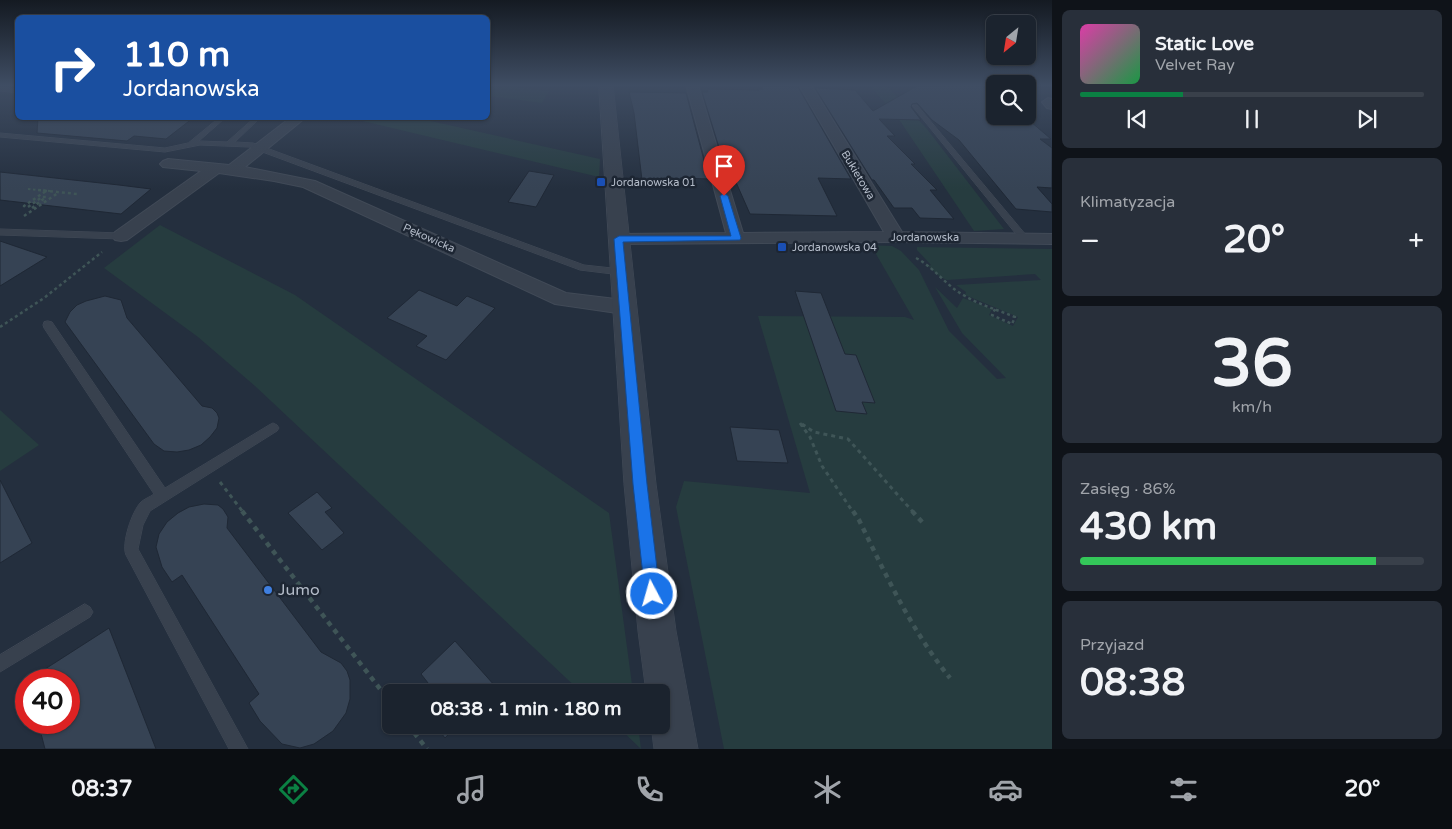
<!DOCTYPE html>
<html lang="pl">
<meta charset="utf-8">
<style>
:root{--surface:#1b232e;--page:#282f3a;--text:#f1f3f6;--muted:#a0a4aa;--line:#39404a;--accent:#0b8043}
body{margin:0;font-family:"Varela Round",sans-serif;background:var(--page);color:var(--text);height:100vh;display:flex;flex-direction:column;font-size:19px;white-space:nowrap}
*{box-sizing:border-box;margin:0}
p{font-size:16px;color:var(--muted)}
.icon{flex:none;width:28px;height:28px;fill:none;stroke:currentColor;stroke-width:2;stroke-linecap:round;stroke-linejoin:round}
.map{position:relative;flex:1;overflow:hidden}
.side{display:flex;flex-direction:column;gap:10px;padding:10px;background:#0f1319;width:400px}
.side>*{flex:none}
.top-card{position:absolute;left:15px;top:15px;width:475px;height:105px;border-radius:8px;box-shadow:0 1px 4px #0004,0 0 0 1px var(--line);background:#1a4fa0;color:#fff;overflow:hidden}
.needle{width:32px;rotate:210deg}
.tools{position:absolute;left:986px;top:15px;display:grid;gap:10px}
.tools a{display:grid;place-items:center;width:50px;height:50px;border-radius:8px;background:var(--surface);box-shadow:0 1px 4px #0004,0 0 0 1px var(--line);font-size:25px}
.speed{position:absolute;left:15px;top:669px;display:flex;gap:10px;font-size:25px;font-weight:700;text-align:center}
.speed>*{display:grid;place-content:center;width:65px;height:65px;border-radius:50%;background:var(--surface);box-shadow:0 1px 4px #0004,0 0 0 1px var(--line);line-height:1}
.speed .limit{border:8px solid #d22;background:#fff;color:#111}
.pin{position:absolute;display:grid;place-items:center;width:42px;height:42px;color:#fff;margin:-51px -21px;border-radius:50% 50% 50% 0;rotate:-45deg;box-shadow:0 0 5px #0007}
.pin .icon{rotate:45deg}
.me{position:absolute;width:55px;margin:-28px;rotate:354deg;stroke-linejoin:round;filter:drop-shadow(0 0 4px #0008)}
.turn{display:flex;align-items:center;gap:18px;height:105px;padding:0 25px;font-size:22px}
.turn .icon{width:65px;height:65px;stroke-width:2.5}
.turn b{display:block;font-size:35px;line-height:42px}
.big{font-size:38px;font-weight:700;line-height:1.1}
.side .tile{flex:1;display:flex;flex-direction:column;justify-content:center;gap:8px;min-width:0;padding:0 18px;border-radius:8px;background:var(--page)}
.side .dial{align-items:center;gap:0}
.dial b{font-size:65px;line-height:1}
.song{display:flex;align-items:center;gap:15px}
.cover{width:60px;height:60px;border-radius:8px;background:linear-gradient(135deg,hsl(320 70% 55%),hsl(140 70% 35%))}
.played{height:5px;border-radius:2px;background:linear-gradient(90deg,var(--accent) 30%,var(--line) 30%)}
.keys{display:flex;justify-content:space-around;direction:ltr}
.heat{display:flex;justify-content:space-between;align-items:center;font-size:28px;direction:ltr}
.charge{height:8px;border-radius:4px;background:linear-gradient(90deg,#34c759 86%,var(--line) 0)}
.trip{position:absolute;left:382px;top:684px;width:288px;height:50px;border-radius:8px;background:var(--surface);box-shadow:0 1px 4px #0004,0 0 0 1px var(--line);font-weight:700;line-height:50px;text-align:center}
.menu{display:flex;height:80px;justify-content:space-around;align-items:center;background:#0b0e12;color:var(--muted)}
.menu .icon{width:35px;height:35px}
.menu .on{color:var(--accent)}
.menu b{font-size:22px;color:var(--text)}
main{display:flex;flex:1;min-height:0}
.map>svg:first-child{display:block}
.green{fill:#263c3f}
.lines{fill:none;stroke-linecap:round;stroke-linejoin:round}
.stream{fill:#17263c;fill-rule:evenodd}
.building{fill:#364354;stroke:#1f2835}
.service-casing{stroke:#414a57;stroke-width:1}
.minor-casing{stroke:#414a57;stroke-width:2}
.tertiary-casing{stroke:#414a57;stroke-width:1}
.path-far3{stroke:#3f5557;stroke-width:2;stroke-dasharray:2.5 2.5;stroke-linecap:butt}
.path-far2{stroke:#3f5557;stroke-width:2.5;stroke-dasharray:3 3;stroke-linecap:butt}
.path-far1{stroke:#3f5557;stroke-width:3;stroke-dasharray:4 4;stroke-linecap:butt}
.path{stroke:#3f5557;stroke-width:4.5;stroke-dasharray:5 5;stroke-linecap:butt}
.service{fill:#38414e;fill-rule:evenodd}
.minor{fill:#38414e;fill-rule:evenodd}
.tertiary{fill:#38414e;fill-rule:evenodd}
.route{fill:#1a73e8;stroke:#114b97}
.transit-dot{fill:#1a4fb4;stroke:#1d2633;stroke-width:2}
.shop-dot{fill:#3f7fe0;stroke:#1d2633;stroke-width:2}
.labels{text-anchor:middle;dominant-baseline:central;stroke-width:5;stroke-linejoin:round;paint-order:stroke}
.far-street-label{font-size:11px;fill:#b4bcc9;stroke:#1d2633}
.far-poi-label{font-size:11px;fill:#b4bcc9;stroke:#1d2633;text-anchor:start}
.near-poi-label{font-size:16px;fill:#b4bcc9;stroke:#1d2633;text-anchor:start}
</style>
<main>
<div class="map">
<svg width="1052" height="749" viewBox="0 0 1052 749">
<rect width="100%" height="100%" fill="#242f3e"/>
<!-- green -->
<path class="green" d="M488 85H494L549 91 542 103 488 96Z
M869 85H886L927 129 1004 229 974 231 896 115Z
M350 118H417L600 159 599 177Z
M160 225 295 295 609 513 633 692H581L255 386 198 337 104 268Z
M864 245 892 246 901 251 919 270 949 331 997 379 1006 378 962 333 935 287 957 308 963 298 992 309 989 315 1013 326 1018 317 965 295 966 292 956 285 1041 280 1035 274 947 280 940 277 928 266 931 265 917 250V247L1052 249V749H724L676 507 684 481 810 493 758 316 905 317 914 320 872 247H865L856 253Z
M0 410 39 445 0 471Z
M616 725H638L641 749Z"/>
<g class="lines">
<!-- stream -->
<path class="stream" d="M1042 85H1047L1052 87V89Z"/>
</g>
<!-- building -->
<path class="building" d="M971 85 982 86 995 96V116H1024L1051 139H1040L1052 148V188L1037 187 1052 204V212L1016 209 959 140 932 120 917 103 912 104 911 107 921 120 879 119 895 136H887L915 164H911L937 190H930L954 219 920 218 912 208H894L874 180H872L815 88 855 90 873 111 917 86Z
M761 86 798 87 851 179 818 178 837 216 750 214 735 180H729L702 92H708L707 89 759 90V89H763Z
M629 92 686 93 709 179 680 178V180L673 181 642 180 634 113Z
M38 118H193L166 139 134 136 127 141 37 133Z
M529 171 554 175 536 207 508 202Z
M0 172 119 185 151 189 121 214 0 200Z
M0 241 47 257 0 286Z
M419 290 457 306 467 296 495 308 446 360 416 346 427 336 387 318Z
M795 291 821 293 845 354 856 355 875 403 862 402 867 414 836 411Z
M105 296 121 300 127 318 202 406 212 408 217 413 219 418 217 428 210 437 201 445 189 450 177 452 164 451 154 444 65 322 70 312 77 305 86 301Z
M730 427 779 430 788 463 737 461Z
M0 480 32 543 0 563Z
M317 492 332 508 325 512 344 533 322 550 288 513Z
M204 504 218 505 223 509 228 517 227 528 271 586 321 652 341 663 347 671 350 680V699L346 713 333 731 314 744 300 748 282 744 260 721 249 703 259 694 182 575 172 582 162 567 156 547 159 534 167 522 178 513 189 507Z
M109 628 156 749H45L38 722H69V680H28Z
M455 641 495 686 489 692H427L432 688 421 674Z
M435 725H457L445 738Z"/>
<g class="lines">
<defs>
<path id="service" d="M0 87 18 89V93L0 91Z
M913 105H917L1026 235V239H1020L913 107Z
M219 118H225L199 141 227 142 254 118H260L235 142 253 143 584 265 621 269 626 272 621 275 580 270 249 147 200 145 165 152 0 137V133L165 148 188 143Z
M0 229 121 233 125 236 121 239 0 235Z
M48 321 52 322 165 488 269 425 273 423 277 425 279 428 277 431 150 511 143 525 138 549 248 749H229L126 555C121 544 132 511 141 502 144 499 150 497 154 494L44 328 43 325 44 322Z
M85 604 90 607 93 612 90 617 0 672V655Z"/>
<path id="minor" d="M686 85H698L743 233 884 232 800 87 801 85H811L902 232 1052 234V244L896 242 619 244 613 243 610 239 613 235 619 234 726 233Z
M1048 98 1052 99V109L1047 108 1042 102Z
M290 118H305L245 167 315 181 566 293 624 300 631 302 634 307 631 312 624 314 555 304 303 187 274 181 219 173 127 240 121 241 115 240 112 236 115 232 201 171 163 167 160 164 163 161 168 159 229 165Z"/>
<path id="tertiary" d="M599 85H613L656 484 676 631 698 749H654L651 725H661V692H646L638 631 624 484Z"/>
</defs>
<!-- service casing -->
<use href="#service" class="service-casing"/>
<!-- minor casing -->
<use href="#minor" class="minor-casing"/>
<!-- tertiary casing -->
<use href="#tertiary" class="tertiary-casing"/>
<!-- path-far3 -->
<path class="path-far3" d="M1028 86 1036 90
M28 189 50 191"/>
<!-- path-far2 -->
<path class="path-far2" d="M38 190 77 194
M32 208 46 197H42L28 207 24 206 46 191
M24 216 58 193
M916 258C934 267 946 286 965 296 980 305 998 310 1015 317L1012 324 992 315 995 309
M0 327 44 298 102 252"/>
<!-- path-far1 -->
<path class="path-far1" d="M800 423 810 437 822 466 853 512
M802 424 814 432 848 439 913 512
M220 482 243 512"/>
<!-- path -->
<path class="path" d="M242 511 391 703
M853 511 859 520C886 575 911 630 950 678
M912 511 923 523
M408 725 427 749"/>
<!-- service -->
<use href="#service" class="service"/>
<!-- minor -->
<use href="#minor" class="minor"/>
<!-- tertiary -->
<use href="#tertiary" class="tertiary"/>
</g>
<!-- sky -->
<linearGradient id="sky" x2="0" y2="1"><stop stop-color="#141a22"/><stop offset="0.45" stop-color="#3f4d63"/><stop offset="1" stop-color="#3f4d63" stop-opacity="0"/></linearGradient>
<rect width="1052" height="189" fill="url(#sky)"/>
<!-- route -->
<path class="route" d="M724 193 728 196 741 238 740 240 623 242 647 484 660 594 658 600 652 602 647 600 645 594 633 484 614 239 619 236H731L720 196Z"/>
<!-- markers -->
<g class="transit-dot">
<rect x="596" y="177" width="10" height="10" rx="2.5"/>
<rect x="777" y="242" width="10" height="10" rx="2.5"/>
</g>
<circle class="shop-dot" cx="268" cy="590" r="5"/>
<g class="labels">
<!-- far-street labels -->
<g class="far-street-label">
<text transform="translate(858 175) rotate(59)">Bukietowa</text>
<text x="925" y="237">Jordanowska</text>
<text transform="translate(429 238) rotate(24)">Pękowicka</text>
</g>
<!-- far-poi labels -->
<g class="far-poi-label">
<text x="611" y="182">Jordanowska 01</text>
<text x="792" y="247">Jordanowska 04</text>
</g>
<!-- near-poi labels -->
<g class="near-poi-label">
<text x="278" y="590">Jumo</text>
</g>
</g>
</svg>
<div class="tools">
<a><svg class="needle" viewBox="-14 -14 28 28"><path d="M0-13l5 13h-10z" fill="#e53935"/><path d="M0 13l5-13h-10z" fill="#a0a4aa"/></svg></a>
<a><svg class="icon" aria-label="search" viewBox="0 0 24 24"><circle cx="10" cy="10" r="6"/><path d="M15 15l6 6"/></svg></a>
</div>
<div class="speed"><div class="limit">40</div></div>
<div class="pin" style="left:724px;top:196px;background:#d93025"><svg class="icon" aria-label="arrive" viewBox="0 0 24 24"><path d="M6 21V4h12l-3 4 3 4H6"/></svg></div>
<svg class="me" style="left:652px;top:594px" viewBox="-20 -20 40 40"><circle r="17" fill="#1a73e8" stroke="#fff" stroke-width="3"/><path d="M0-11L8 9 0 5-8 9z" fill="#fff"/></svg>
<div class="trip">08:38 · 1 min · 180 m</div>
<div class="top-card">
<div class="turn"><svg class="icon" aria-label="right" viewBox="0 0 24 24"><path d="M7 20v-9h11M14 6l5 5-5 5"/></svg><div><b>110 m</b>Jordanowska</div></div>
</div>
</div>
<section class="side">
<div class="tile">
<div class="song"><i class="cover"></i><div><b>Static Love</b><p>Velvet Ray</p></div></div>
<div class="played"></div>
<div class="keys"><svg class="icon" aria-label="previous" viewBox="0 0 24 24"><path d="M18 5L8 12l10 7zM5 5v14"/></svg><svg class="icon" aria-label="pause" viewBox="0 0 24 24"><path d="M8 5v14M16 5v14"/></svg><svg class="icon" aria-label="next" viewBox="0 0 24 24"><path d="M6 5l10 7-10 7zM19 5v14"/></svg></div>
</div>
<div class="tile"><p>Klimatyzacja</p>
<div class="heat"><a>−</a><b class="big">20°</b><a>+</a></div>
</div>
<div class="tile dial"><b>36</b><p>km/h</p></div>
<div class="tile"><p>Zasięg · 86%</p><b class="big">430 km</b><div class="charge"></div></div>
<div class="tile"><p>Przyjazd</p><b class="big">08:38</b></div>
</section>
</main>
<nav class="menu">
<b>08:37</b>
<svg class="icon on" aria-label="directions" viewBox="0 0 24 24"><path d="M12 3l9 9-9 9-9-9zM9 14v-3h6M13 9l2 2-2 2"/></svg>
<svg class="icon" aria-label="music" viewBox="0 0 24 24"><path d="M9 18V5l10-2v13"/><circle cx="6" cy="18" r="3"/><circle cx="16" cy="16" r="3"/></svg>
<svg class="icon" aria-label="phone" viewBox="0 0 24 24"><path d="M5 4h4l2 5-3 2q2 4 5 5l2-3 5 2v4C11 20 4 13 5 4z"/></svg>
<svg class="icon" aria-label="climate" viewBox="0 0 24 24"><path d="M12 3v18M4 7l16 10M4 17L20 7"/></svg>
<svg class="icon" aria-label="car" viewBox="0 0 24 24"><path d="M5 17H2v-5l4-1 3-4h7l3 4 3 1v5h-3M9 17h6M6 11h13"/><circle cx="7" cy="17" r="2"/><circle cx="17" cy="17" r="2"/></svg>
<svg class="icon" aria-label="filters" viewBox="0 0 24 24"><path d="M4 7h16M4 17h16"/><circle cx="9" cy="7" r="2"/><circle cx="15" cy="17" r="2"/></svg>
<b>20°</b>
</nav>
